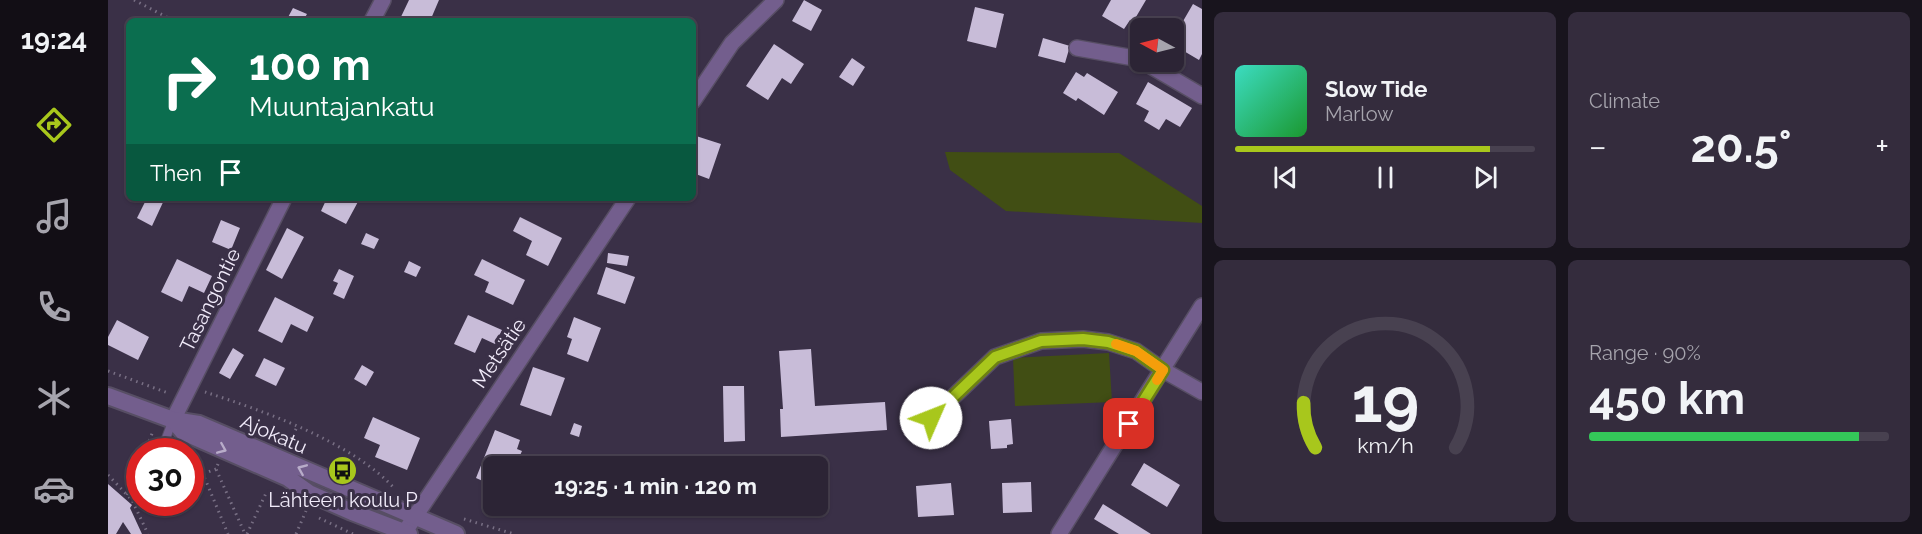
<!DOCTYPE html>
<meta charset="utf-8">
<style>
:root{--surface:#2c2435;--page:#342c3d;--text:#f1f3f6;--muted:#a6a4ad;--line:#484150;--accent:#a8c71c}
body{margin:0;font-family:Raleway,sans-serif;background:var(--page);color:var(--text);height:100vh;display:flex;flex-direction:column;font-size:22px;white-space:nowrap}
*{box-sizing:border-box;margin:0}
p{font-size:20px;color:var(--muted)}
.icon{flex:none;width:33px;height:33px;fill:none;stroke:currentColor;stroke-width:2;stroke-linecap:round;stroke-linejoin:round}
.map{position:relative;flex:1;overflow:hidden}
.sheet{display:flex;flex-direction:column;gap:12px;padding:12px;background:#18141d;width:720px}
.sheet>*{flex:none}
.hud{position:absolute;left:18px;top:18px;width:570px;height:183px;border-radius:9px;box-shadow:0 2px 4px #0004,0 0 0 2px var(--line);background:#0b6e4f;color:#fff;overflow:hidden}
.needle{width:39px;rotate:277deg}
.controls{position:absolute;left:1022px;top:18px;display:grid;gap:12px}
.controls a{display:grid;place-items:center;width:54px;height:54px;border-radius:9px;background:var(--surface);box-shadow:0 2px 4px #0004,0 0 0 2px var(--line);font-size:30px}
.speed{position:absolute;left:18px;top:438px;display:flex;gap:12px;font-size:30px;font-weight:700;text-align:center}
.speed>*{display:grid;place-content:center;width:78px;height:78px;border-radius:50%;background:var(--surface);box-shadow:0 2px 4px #0004,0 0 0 2px var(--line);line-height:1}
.speed .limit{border:9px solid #d22;background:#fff;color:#111}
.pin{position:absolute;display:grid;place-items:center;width:51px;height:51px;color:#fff;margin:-26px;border-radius:12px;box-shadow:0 3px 9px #0006}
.me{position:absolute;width:66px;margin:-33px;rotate:46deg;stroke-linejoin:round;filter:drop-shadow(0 0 4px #0008)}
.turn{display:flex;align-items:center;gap:21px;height:126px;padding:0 24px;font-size:27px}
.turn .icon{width:78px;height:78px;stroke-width:2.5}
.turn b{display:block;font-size:42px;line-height:51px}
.then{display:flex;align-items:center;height:57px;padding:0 24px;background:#0003;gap:12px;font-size:22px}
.big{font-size:45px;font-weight:700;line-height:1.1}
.sheet .widget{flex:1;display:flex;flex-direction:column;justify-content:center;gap:9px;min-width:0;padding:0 21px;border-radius:9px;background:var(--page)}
.sheet .dial{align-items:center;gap:0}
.dial svg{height:156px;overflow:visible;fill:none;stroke:var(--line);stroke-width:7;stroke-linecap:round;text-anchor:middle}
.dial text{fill:var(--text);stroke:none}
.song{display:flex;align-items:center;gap:18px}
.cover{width:72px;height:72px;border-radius:9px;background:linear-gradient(135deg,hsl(170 70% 55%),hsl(130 70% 35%))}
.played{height:6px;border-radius:3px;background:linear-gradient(90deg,var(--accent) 85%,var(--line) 85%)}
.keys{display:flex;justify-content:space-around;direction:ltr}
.heat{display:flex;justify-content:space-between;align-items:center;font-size:33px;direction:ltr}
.charge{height:9px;border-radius:4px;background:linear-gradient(90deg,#34c759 90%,var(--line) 0)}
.sheet .tiles{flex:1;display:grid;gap:12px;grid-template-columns:repeat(2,1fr)}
.trip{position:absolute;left:375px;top:456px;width:345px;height:60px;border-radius:9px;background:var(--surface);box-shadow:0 2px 4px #0004,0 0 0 2px var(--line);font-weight:700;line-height:60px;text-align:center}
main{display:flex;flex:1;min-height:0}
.menu{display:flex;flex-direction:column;width:108px;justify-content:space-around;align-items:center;background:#120e15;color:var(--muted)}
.menu .icon{width:42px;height:42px}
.menu .active{color:var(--accent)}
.menu b{font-size:27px;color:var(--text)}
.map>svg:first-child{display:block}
.green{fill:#414e14}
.building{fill:#c8bcd8}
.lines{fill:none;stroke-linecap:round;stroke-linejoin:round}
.service-casing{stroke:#574e64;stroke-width:10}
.minor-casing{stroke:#574e64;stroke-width:18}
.tertiary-casing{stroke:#574e64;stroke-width:20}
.path{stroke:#786f84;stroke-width:3;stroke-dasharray:1.5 4.5;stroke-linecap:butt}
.service{stroke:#735e8d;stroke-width:8}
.minor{stroke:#735e8d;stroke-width:15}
.tertiary{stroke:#735e8d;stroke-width:16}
.oneway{stroke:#b8acc9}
.route-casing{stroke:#6d8112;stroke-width:15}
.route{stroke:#a8c71c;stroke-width:10}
.slow{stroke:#f59e0b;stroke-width:10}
.labels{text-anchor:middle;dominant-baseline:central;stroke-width:6;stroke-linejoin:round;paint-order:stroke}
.street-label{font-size:20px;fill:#f1ebfa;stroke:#3a3047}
.poi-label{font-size:20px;fill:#f1ebfa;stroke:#3a3047}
</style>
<main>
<nav class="menu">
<b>19:24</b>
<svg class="icon active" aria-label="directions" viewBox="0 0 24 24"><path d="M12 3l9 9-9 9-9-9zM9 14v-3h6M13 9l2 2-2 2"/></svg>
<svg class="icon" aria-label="music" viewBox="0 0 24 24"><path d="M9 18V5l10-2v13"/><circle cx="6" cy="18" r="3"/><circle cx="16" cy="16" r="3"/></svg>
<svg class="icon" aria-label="phone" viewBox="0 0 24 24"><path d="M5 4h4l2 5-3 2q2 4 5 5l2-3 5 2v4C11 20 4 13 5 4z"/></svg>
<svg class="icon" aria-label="climate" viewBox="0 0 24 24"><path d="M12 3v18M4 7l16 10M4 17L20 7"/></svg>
<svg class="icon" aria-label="car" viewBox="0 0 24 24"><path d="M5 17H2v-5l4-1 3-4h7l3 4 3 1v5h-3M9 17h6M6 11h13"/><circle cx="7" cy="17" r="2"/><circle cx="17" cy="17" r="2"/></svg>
</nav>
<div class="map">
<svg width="1094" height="534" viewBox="0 0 1094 534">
<rect width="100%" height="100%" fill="#3a3047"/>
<!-- green -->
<path class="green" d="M837 152 1011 153 1094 206V223L898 211 842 170Z
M1001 353 1004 402 907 406 905 358Z"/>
<!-- building -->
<path class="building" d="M301 0H331L322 21H291Z
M696 0 714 10 703 31 684 21Z
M1003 0H1038L1025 22 1022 20 1016 29 994 16Z
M1085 4 1094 9V54L1091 60 1069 47 1074 39 1067 35Z
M867 7 896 14 888 48 859 41Z
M185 8 199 14 195 21H178Z
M935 38 962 46 957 63 930 56Z
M666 44 696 64 683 84 674 78 660 100 638 86Z
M744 58 757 67 745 86 731 77Z
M968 72 976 77 979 73 1010 92 996 115 970 98 968 101 955 93Z
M1040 82 1084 108 1072 127 1058 119 1051 130 1036 121 1041 111 1028 104Z
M585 135 613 144 601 179 585 173Z
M39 198H57L44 226 29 218Z
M219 198H252L238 224 213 211Z
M412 217 454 238 440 266 418 255 424 241 405 231Z
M113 220 132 228 123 250 104 242Z
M179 228 196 237 174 279 158 270Z
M258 233 271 239 266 249 253 244Z
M500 253 521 256 519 266 499 263Z
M69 259 104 276 96 293 81 286 74 302 53 292Z
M374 259 417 280 405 305 377 292 381 282 366 275Z
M301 261 313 267 308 277 296 272Z
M498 267 527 277 517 304 489 294Z
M231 269 246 276 236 299 225 294 230 283 225 281Z
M167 297 206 317 199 332 183 324 174 343 150 331Z
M360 315 394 330 387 344 374 338 367 353 346 344Z
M466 317 493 328 480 362 459 354 464 339 459 337Z
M9 320 41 337 30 360 0 345V337Z
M125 348 136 355 122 379 111 373Z
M703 349 707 406 777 402 779 430 673 437 672 409H675L671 351Z
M156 358 177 368 168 386 147 376Z
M254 365 266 372 258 386 246 379Z
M425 367 457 378 443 416 412 405Z
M615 386H636L637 441 616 442Z
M265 417 312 438 299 470 267 457 272 445 256 438Z
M903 419 905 444 899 445V448L883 449 881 421Z
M466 423 474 426 471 437 462 434Z
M387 430 412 440 409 449 414 451 407 466H386V486L368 478Z
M1036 463 1072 485 1059 507 1023 485Z
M923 482 924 512 895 513 894 483Z
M843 483 846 515 810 517 808 486Z
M0 484 24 505 22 508 34 534H23L15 522 8 534H0Z
M995 504 1043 534H1011L986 519Z"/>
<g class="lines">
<defs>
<path id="service" d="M53 452 64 422"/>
<path id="minor" d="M264 21 275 0
M969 48 1032 59
M1036 62 1094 96
M585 101 624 43 668 0
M823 418 887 357 933 341 975 339 1000 342 1028 351 1055 370 1094 392
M65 420 176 198
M296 533 520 198
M951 534 1094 306"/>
<path id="tertiary" d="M0 396 65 420 91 424 348 534
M65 420 75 432 180 478 201 493 244 512 301 534"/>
</defs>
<!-- service casing -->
<use href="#service" class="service-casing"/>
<!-- minor casing -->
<use href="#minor" class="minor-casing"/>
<!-- tertiary casing -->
<use href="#tertiary" class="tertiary-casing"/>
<!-- path -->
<path class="path" d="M26 0 66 21
M0 371 60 393
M97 392C156 411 244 442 287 489
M182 441 189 427
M37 452 45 431
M110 464 108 469 137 534
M108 469 95 474 120 534
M0 475 24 500 40 534
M19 495 32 464
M211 518 245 534
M356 519 406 534
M139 534 159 491
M188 534 198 511"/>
<!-- service -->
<use href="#service" class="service"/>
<!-- minor -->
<use href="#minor" class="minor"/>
<!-- tertiary -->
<use href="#tertiary" class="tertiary"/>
</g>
<!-- one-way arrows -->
<defs><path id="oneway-chevron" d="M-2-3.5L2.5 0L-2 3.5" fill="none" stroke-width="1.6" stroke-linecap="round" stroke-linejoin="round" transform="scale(1.5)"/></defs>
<g class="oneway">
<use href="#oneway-chevron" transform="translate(114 449) rotate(23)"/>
<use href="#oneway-chevron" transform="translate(194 469) rotate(-157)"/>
</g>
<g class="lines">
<defs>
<path id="route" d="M823 418 887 357 933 341 975 339 1000 342 1028 351 1055 370 1021 424"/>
</defs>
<!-- route casing -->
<use href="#route" class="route-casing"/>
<!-- route -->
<use href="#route" class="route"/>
<!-- slow -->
<path class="slow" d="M1008 344 1028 351 1055 370 1049 380"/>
</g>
<!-- icons -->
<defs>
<symbol id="bus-disc" viewBox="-11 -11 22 22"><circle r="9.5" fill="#a8c71c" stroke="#3a3047"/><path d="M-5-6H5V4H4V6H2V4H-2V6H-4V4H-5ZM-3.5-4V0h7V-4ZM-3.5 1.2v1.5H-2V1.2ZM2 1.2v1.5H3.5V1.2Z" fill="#111"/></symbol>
</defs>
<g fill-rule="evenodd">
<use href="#bus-disc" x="218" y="454" width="33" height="33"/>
</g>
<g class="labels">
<!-- street labels -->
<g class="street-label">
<text transform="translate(102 300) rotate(-64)">Tasangontie</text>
<text transform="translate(391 353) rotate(-56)">Metsätie</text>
<text transform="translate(166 434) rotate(23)">Ajokatu</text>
</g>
<!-- poi labels -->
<g class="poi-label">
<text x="235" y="500">Lähteen koulu P</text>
</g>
</g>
</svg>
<div class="controls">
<a><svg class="needle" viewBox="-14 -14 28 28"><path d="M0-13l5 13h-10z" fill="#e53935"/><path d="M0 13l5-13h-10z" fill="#a6a4ad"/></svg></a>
</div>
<div class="speed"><div class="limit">30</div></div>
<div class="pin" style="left:1021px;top:424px;background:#d93025"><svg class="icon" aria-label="arrive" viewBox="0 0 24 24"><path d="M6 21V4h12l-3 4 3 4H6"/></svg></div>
<svg class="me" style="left:823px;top:418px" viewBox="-20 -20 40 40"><circle r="19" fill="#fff"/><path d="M0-13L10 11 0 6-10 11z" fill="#a8c71c"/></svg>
<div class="trip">19:25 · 1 min · 120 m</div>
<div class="hud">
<div class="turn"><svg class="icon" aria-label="right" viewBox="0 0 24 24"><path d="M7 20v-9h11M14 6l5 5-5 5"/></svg><div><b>100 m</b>Muuntajankatu</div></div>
<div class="then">Then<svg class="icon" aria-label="arrive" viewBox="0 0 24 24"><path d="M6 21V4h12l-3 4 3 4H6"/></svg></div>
</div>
</div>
<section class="sheet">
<div class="tiles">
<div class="widget">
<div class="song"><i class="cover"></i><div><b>Slow Tide</b><p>Marlow</p></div></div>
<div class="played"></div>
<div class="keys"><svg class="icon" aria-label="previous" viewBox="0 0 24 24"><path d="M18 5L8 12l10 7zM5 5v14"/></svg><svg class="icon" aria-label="pause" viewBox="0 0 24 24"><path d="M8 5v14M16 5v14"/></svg><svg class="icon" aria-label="next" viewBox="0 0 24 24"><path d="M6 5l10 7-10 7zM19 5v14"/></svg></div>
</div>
<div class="widget"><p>Climate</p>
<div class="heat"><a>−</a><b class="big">20.5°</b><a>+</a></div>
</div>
<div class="widget dial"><svg viewBox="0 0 100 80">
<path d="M14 69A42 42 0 1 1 86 69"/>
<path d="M14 69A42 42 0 0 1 8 46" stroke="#a8c71c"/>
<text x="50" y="56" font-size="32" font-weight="700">19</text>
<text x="50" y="72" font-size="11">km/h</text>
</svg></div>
<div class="widget"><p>Range · 90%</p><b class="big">450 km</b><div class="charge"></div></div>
</div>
</section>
</main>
